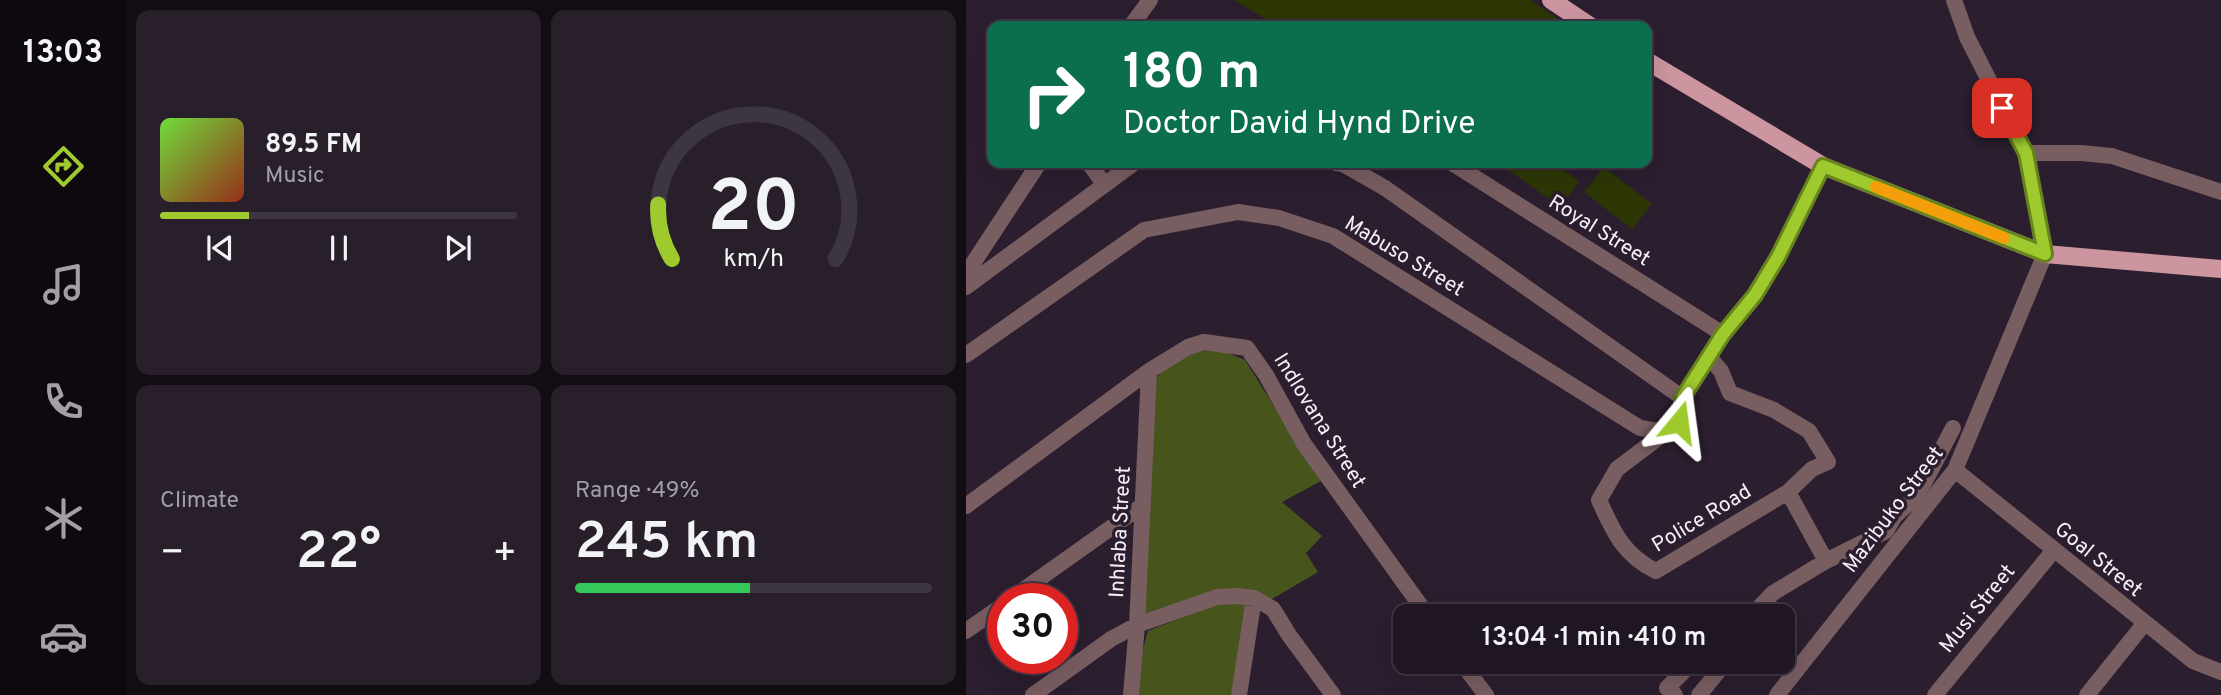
<!DOCTYPE html>
<meta charset="utf-8">
<style>
:root{--surface:#201623;--page:#281f2b;--text:#f1f3f6;--muted:#a29fa6;--line:#3d3541;--accent:#9eca2e}
body{margin:0;font-family:Overpass,sans-serif;background:var(--page);color:var(--text);height:100vh;display:flex;flex-direction:column;font-size:26px;white-space:nowrap}
*{box-sizing:border-box;margin:0}
p{font-size:23px;color:var(--muted)}
.icon{flex:none;width:38px;height:38px;fill:none;stroke:currentColor;stroke-width:2;stroke-linecap:round;stroke-linejoin:round}
.map{position:relative;flex:1;overflow:hidden}
.details{display:flex;flex-direction:column;gap:10px;padding:10px;background:#120c13;width:840px}
.details>*{flex:none}
.banner{position:absolute;left:21px;top:21px;width:665px;height:147px;border-radius:14px;box-shadow:0 7px 28px #0002,0 0 0 2px var(--line);background:#0b6e4f;color:#fff;overflow:hidden}
.speed{position:absolute;left:21px;top:583px;display:flex;gap:14px;font-size:35px;font-weight:700;text-align:center}
.speed>*{display:grid;place-content:center;width:91px;height:91px;border-radius:50%;background:var(--surface);box-shadow:0 7px 28px #0002,0 0 0 2px var(--line);line-height:1}
.speed .limit{border:10px solid #d22;background:#fff;color:#111}
.pin{position:absolute;display:grid;place-items:center;width:60px;height:60px;color:#fff;margin:-30px;border-radius:14px;box-shadow:0 4px 10px #0006}
.me{position:absolute;width:77px;margin:-38px;rotate:16deg;stroke-linejoin:round;filter:drop-shadow(0 0 5px #0008)}
.turn{display:flex;align-items:center;gap:24px;height:147px;padding:0 21px;font-size:32px}
.turn .icon{width:91px;height:91px;stroke-width:2.5}
.turn b{display:block;font-size:49px;line-height:60px}
.big{font-size:52px;font-weight:600;line-height:1.1}
.details .card{flex:1;display:flex;flex-direction:column;justify-content:center;gap:10px;min-width:0;padding:0 24px;border-radius:14px;background:var(--page)}
.details .dial{align-items:center;gap:0}
.dial svg{height:182px;overflow:visible;fill:none;stroke:var(--line);stroke-width:7;stroke-linecap:round;text-anchor:middle}
.dial text{fill:var(--text);stroke:none}
.song{display:flex;align-items:center;gap:21px}
.cover{width:84px;height:84px;border-radius:10px;background:linear-gradient(135deg,hsl(100 70% 55%),hsl(10 70% 35%))}
.played{height:7px;border-radius:4px;background:linear-gradient(90deg,var(--accent) 25%,var(--line) 25%)}
.keys{display:flex;justify-content:space-around;direction:ltr}
.heat{display:flex;justify-content:space-between;align-items:center;font-size:38px;direction:ltr}
.charge{height:10px;border-radius:5px;background:linear-gradient(90deg,#34c759 49%,var(--line) 0)}
.details .tiles{flex:1;display:grid;gap:10px;grid-template-columns:repeat(2,1fr)}
.trip{position:absolute;left:427px;top:604px;width:402px;height:70px;border-radius:14px;background:var(--surface);box-shadow:0 7px 28px #0002,0 0 0 2px var(--line);font-weight:600;line-height:70px;text-align:center}
main{display:flex;flex:1;min-height:0}
.dock{display:flex;flex-direction:column;width:126px;justify-content:space-around;align-items:center;background:#0d090e;color:var(--muted)}
.dock .icon{width:49px;height:49px}
.dock .selected{color:var(--accent)}
.dock b{font-size:32px;color:var(--text)}
.map>svg:first-child{display:block}
.green{fill:#2d3705}
.forest{fill:#47541c}
.lines{fill:none;stroke-linecap:round;stroke-linejoin:round}
.minor{stroke:#785d61;stroke-width:16}
.major{stroke:#cd95a0;stroke-width:18}
.route-casing{stroke:#67831e;stroke-width:18}
.route{stroke:#9eca2e;stroke-width:12}
.slow{stroke:#f59e0b;stroke-width:12}
.labels{text-anchor:middle;dominant-baseline:central;stroke-width:7;stroke-linejoin:round;paint-order:stroke}
.street-label{font-size:21px;fill:#f7eefa;stroke:#2b1e2f}
</style>
<main>
<nav class="dock">
<b>13:03</b>
<svg class="icon selected" aria-label="directions" viewBox="0 0 24 24"><path d="M12 3l9 9-9 9-9-9zM9 14v-3h6M13 9l2 2-2 2"/></svg>
<svg class="icon" aria-label="music" viewBox="0 0 24 24"><path d="M9 18V5l10-2v13"/><circle cx="6" cy="18" r="3"/><circle cx="16" cy="16" r="3"/></svg>
<svg class="icon" aria-label="phone" viewBox="0 0 24 24"><path d="M5 4h4l2 5-3 2q2 4 5 5l2-3 5 2v4C11 20 4 13 5 4z"/></svg>
<svg class="icon" aria-label="climate" viewBox="0 0 24 24"><path d="M12 3v18M4 7l16 10M4 17L20 7"/></svg>
<svg class="icon" aria-label="car" viewBox="0 0 24 24"><path d="M5 17H2v-5l4-1 3-4h7l3 4 3 1v5h-3M9 17h6M6 11h13"/><circle cx="7" cy="17" r="2"/><circle cx="17" cy="17" r="2"/></svg>
</nav>
<section class="details">
<div class="tiles">
<div class="card">
<div class="song"><i class="cover"></i><div><b>89.5 FM</b><p>Music</p></div></div>
<div class="played"></div>
<div class="keys"><svg class="icon" aria-label="previous" viewBox="0 0 24 24"><path d="M18 5L8 12l10 7zM5 5v14"/></svg><svg class="icon" aria-label="pause" viewBox="0 0 24 24"><path d="M8 5v14M16 5v14"/></svg><svg class="icon" aria-label="next" viewBox="0 0 24 24"><path d="M6 5l10 7-10 7zM19 5v14"/></svg></div>
</div>
<div class="card dial"><svg viewBox="0 0 100 80">
<path d="M14 69A42 42 0 1 1 86 69"/>
<path d="M14 69A42 42 0 0 1 8 45" stroke="#9eca2e"/>
<text x="50" y="56" font-size="32" font-weight="700">20</text>
<text x="50" y="72" font-size="11">km/h</text>
</svg></div>
<div class="card"><p>Climate</p>
<div class="heat"><a>−</a><b class="big">22°</b><a>+</a></div>
</div>
<div class="card"><p>Range · 49%</p><b class="big">245 km</b><div class="charge"></div></div>
</div>
</section>
<div class="map">
<svg width="1255" height="695" viewBox="0 0 1255 695">
<rect width="100%" height="100%" fill="#2b1e2f"/>
<!-- green -->
<path class="green" d="M268 0H564L603 26H311Z
M532 163H588L613 181 595 207Z
M638 167 686 204 666 229 618 192Z"/>
<!-- forest -->
<path class="forest" d="M252 349 279 360 355 481 316 502 356 536 340 553 352 572 306 599 269 588 231 597 175 619 183 389C204 356 214 354 252 349Z
M284 602 268 695H170L171 669 182 631 252 603Z"/>
<g class="lines">
<!-- minor -->
<path class="minor" d="M165 26 184 0
M1060 153H1115L1146 156 1255 192
M123 163 138 184
M370 163 377 164 419 188 717 398
M486 163 757 334
M0 274 73 163
M0 287 168 163
M0 355 178 230 272 212 313 218 367 236 674 428 698 432
M743 357 755 371 764 393 808 410 843 431 862 462 846 469 822 492 690 571C657 555 647 531 633 500L651 469 713 422 717 398 757 334 789 295 812 257 857 166
M989 470 1227 661 1255 672
M822 492 860 561
M0 506 183 371 222 347 238 342 281 348 300 375 338 444 462 616
M46 598 177 505
M785 616 807 593 860 561 920 531 929 516 943 503 958 483 987 428
M0 631 37 605
M495 662 520 695
M67 695 145 639 171 625 251 597 271 596 288 598 307 609 323 635 367 695
M165 695 171 625 183 371
M273 695 288 598
M709 695 701 688 727 662
M733 695 760 662
M811 695 989 470 1079 254 1060 153 1001 37 988 0
M969 695 1088 550
M1121 695 1178 624"/>
<!-- major -->
<path class="major" d="M585 0 624 26
M681 61 857 166 1079 254 1255 269"/>
</g>
<g class="lines">
<defs>
<path id="route" d="M713 422 717 397 757 334 789 295 812 257 857 166 1079 254 1060 153 1036 108"/>
</defs>
<!-- route casing -->
<use href="#route" class="route-casing"/>
<!-- route -->
<use href="#route" class="route"/>
<!-- slow -->
<path class="slow" d="M910 187 1038 238"/>
</g>
<g class="labels">
<!-- street labels -->
<g class="street-label">
<text transform="translate(633 231) rotate(32)">Royal Street</text>
<text transform="translate(438 257) rotate(31)">Mabuso Street</text>
<text transform="translate(353 421) rotate(58)">Indlovana Street</text>
<text transform="translate(928 510) rotate(-53)">Mazibuko Street</text>
<text transform="translate(736 519) rotate(-31)">Police Road</text>
<text transform="translate(155 532) rotate(-87)">Inhlaba Street</text>
<text transform="translate(1132 560) rotate(39)">Goal Street</text>
<text transform="translate(1012 609) rotate(-51)">Musi Street</text>
</g>
</g>
</svg>
<div class="speed"><div class="limit">30</div></div>
<div class="pin" style="left:1036px;top:108px;background:#d93025"><svg class="icon" aria-label="arrive" viewBox="0 0 24 24"><path d="M6 21V4h12l-3 4 3 4H6"/></svg></div>
<svg class="me" style="left:713px;top:422px" viewBox="-20 -20 40 40"><path d="M0-17L14 15 0 8-14 15z" fill="#9eca2e" stroke="#fff" stroke-width="4"/></svg>
<div class="trip">13:04 · 1 min · 410 m</div>
<div class="banner">
<div class="turn"><svg class="icon" aria-label="right" viewBox="0 0 24 24"><path d="M7 20v-9h11M14 6l5 5-5 5"/></svg><div><b>180 m</b>Doctor David Hynd Drive</div></div>
</div>
</div>
</main>
